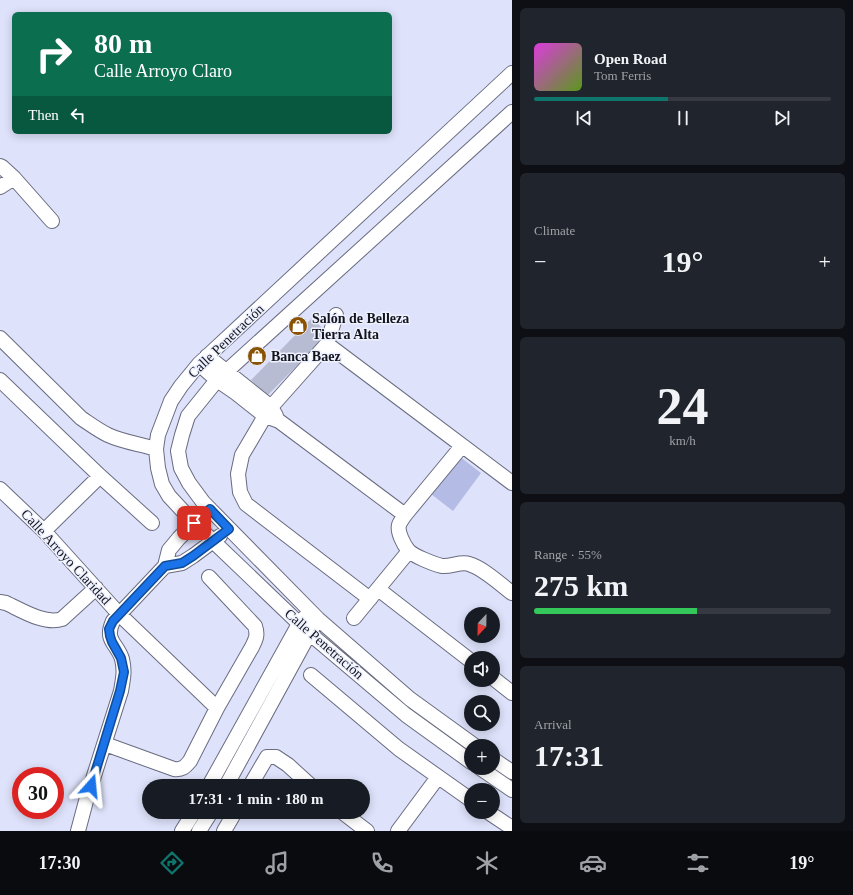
<!DOCTYPE html>
<meta charset="utf-8">
<style>
:root{--surface:#171b24;--page:#20242c;--text:#f1f3f6;--muted:#9ea1a6;--line:#363941;--accent:#0f766e}
body{margin:0;font-family:Georgia,serif;background:var(--page);color:var(--text);height:100vh;display:flex;flex-direction:column;font-size:15px;white-space:nowrap}
*{box-sizing:border-box;margin:0}
p{font-size:13px;color:var(--muted)}
.icon{flex:none;width:22px;height:22px;fill:none;stroke:currentColor;stroke-width:2;stroke-linecap:round;stroke-linejoin:round}
.map{position:relative;flex:1;overflow:hidden}
.panel{display:flex;flex-direction:column;gap:8px;padding:8px;background:#0d0f14;width:341px}
.panel>*{flex:none}
.guide{position:absolute;left:12px;top:12px;width:380px;height:122px;border-radius:6px;box-shadow:0 2px 10px #0003;background:#0b6e4f;color:#fff;overflow:hidden}
.needle{width:26px;rotate:202deg}
.fabs{position:absolute;left:464px;top:607px;display:grid;gap:8px}
.fabs a{display:grid;place-items:center;width:36px;height:36px;border-radius:50%;background:var(--surface);box-shadow:0 2px 10px #0003;font-size:20px}
.speed{position:absolute;left:12px;top:767px;display:flex;gap:8px;font-size:20px;font-weight:700;text-align:center}
.speed>*{display:grid;place-content:center;width:52px;height:52px;border-radius:50%;background:var(--surface);box-shadow:0 2px 10px #0003;line-height:1}
.speed .limit{border:6px solid #d22;background:#fff;color:#111}
.pin{position:absolute;display:grid;place-items:center;width:34px;height:34px;color:#fff;margin:-17px;border-radius:8px;box-shadow:0 2px 6px #0006}
.me{position:absolute;width:44px;margin:-22px;rotate:18deg;stroke-linejoin:round;filter:drop-shadow(0 0 3px #0008)}
.turn{display:flex;align-items:center;gap:14px;height:84px;padding:0 16px;font-size:18px}
.turn .icon{width:52px;height:52px;stroke-width:2.5}
.turn b{display:block;font-size:28px;line-height:34px}
.then{display:flex;align-items:center;height:38px;padding:0 16px;background:#0003;gap:8px;font-size:15px}
.big{font-size:30px;font-weight:700;line-height:1.1}
.panel .tile{flex:1;display:flex;flex-direction:column;justify-content:center;gap:6px;min-width:0;padding:0 14px;border-radius:6px;background:var(--page)}
.panel .dial{align-items:center;gap:0}
.dial b{font-size:52px;line-height:1}
.song{display:flex;align-items:center;gap:12px}
.cover{width:48px;height:48px;border-radius:6px;background:linear-gradient(135deg,hsl(300 70% 55%),hsl(90 70% 35%))}
.played{height:4px;border-radius:2px;background:linear-gradient(90deg,var(--accent) 45%,var(--line) 45%)}
.keys{display:flex;justify-content:space-around;direction:ltr}
.heat{display:flex;justify-content:space-between;align-items:center;font-size:22px;direction:ltr}
.charge{height:6px;border-radius:3px;background:linear-gradient(90deg,#34c759 55%,var(--line) 0)}
.trip{position:absolute;left:142px;top:779px;width:228px;height:40px;border-radius:20px;background:var(--surface);box-shadow:0 2px 10px #0003;font-weight:700;line-height:40px;text-align:center}
.tab-bar{display:flex;height:64px;justify-content:space-around;align-items:center;background:#090b0e;color:var(--muted)}
.tab-bar .icon{width:28px;height:28px}
.tab-bar .selected{color:var(--accent)}
.tab-bar b{font-size:18px;color:var(--text)}
main{display:flex;flex:1;min-height:0}
.map>svg:first-child{display:block}
.green{fill:#b4bce6}
.building{fill:#b8bcd3}
.lines{fill:none;stroke-linecap:round;stroke-linejoin:round}
.street-casing{stroke:#696c81;stroke-width:16}
.street{stroke:#fff;stroke-width:14}
.route-casing{stroke:#114b97;stroke-width:10}
.route{stroke:#1a73e8;stroke-width:7}
.labels{text-anchor:middle;dominant-baseline:central;stroke-width:3;stroke-linejoin:round;paint-order:stroke}
.poi-label{font-size:14px;font-weight:bold;fill:#13141c;stroke:#edf0fe;text-anchor:start}
.street-label{font-size:14px;fill:#13141c;stroke:#edf0fe}
</style>
<main>
<div class="map">
<svg width="512" height="831" viewBox="0 0 512 831">
<rect width="100%" height="100%" fill="#dee2fa"/>
<!-- green -->
<path class="green" d="M459 456 481 473 453 511 431 494Z"/>
<!-- building -->
<path class="building" d="M312 318 328 334 267 396 251 380Z"/>
<g class="lines">
<defs>
<path id="street" d="M0 166 2 167 14 178 52 221
M0 187 14 178
M336 315 327 344 271 407 265 416 242 455 238 474 240 492 246 504 370 599
M0 338 81 418C90 424 98 430 108 435 123 442 140 444 156 449
M327 344 512 483
M207 356 271 407 276 416
M199 364 217 380 236 393 265 416 279 421 405 515
M0 380 100 476 152 523
M462 446 405 515C403 518 400 522 399 525 397 532 404 545 408 550 413 556 434 564 442 566 451 567 461 561 469 564 483 568 500 584 512 593
M0 489 44 531 119 614 217 708
M44 531 100 476
M165 566 182 563 193 556 220 536
M378 589 471 661
M0 602 6 603C21 610 45 625 62 619L96 588
M354 618 409 551
M311 675 399 749 471 800
M493 678 512 693
M105 744 174 769C182 770 185 767 190 761L217 708 252 647C256 639 258 635 255 626L209 577
M475 746 410 699 318 619 203 502 189 483 181 468 178 451 182 435 188 416 217 380 512 112
M493 759 512 772
M471 762 406 715 309 633 194 523 169 496 162 484 158 468 156 449 158 435 171 401 181 386 199 364 512 73
M480 768 512 790
M209 786 299 624 304 618
M226 786 314 625
M250 786 267 757H276L288 765 311 786
M342 812 367 831
M488 812 512 828
M78 831 86 801 121 691C123 679 125 671 122 659 117 643 104 641 113 621L165 566 169 550 179 538 194 523 210 509
M182 831 194 812
M199 831 211 812
M224 831 235 812
M398 831 438 777"/>
</defs>
<!-- street casing -->
<use href="#street" class="street-casing"/>
<!-- street -->
<use href="#street" class="street"/>
</g>
<g class="lines">
<defs>
<path id="route" d="M91 786 120 691 124 672 121 658 112 642 110 636 109 629 113 621 165 566 182 563 193 556 229 529 210 509 194 523"/>
</defs>
<!-- route casing -->
<use href="#route" class="route-casing"/>
<!-- route -->
<use href="#route" class="route"/>
</g>
<!-- icons -->
<defs>
<symbol id="shop-disc" viewBox="-11 -11 22 22"><circle r="9.5" fill="#895303" stroke="#edf0fe"/><path d="M-5-2.5h2.3a2.7 3.5 0 0 1 5.4 0H5L5.5 6h-11ZM-1.5-2.5h3a1.5 2.3 0 0 0-3 0Z" fill="#fff"/></symbol>
</defs>
<g fill-rule="evenodd">
<use href="#shop-disc" x="287" y="315" width="22" height="22"/>
<use href="#shop-disc" x="246" y="345" width="22" height="22"/>
</g>
<g class="labels">
<!-- poi labels -->
<g class="poi-label">
<text x="312" y="318">Salón de Belleza<tspan x="312" dy="16">Tierra Alta</tspan></text>
<text x="271" y="356">Banca Baez</text>
</g>
<!-- street labels -->
<g class="street-label">
<text transform="translate(226 341) rotate(-44)">Calle Penetración</text>
<text transform="translate(66 557) rotate(47)">Calle Arroyo Claridad</text>
<text transform="translate(324 644) rotate(41)">Calle Penetración</text>
</g>
</g>
</svg>
<div class="fabs">
<a><svg class="needle" viewBox="-14 -14 28 28"><path d="M0-13l5 13h-10z" fill="#e53935"/><path d="M0 13l5-13h-10z" fill="#9ea1a6"/></svg></a>
<a><svg class="icon" aria-label="sound" viewBox="0 0 24 24"><path d="M4 9h4l5-4v14l-5-4H4zM17 9q2 3 0 6"/></svg></a>
<a><svg class="icon" aria-label="search" viewBox="0 0 24 24"><circle cx="10" cy="10" r="6"/><path d="M15 15l6 6"/></svg></a>
<a>+</a>
<a>−</a>
</div>
<div class="speed"><div class="limit">30</div></div>
<div class="pin" style="left:194px;top:523px;background:#d93025"><svg class="icon" aria-label="arrive" viewBox="0 0 24 24"><path d="M6 21V4h12l-3 4 3 4H6"/></svg></div>
<svg class="me" style="left:91px;top:786px" viewBox="-20 -20 40 40"><path d="M0-17L14 15 0 8-14 15z" fill="#1a73e8" stroke="#fff" stroke-width="4"/></svg>
<div class="trip">17:31 · 1 min · 180 m</div>
<div class="guide">
<div class="turn"><svg class="icon" aria-label="right" viewBox="0 0 24 24"><path d="M7 20v-9h11M14 6l5 5-5 5"/></svg><div><b>80 m</b>Calle Arroyo Claro</div></div>
<div class="then">Then<svg class="icon" aria-label="left" viewBox="0 0 24 24"><path d="M17 20v-9H6M10 6l-5 5 5 5"/></svg></div>
</div>
</div>
<section class="panel">
<div class="tile">
<div class="song"><i class="cover"></i><div><b>Open Road</b><p>Tom Ferris</p></div></div>
<div class="played"></div>
<div class="keys"><svg class="icon" aria-label="previous" viewBox="0 0 24 24"><path d="M18 5L8 12l10 7zM5 5v14"/></svg><svg class="icon" aria-label="pause" viewBox="0 0 24 24"><path d="M8 5v14M16 5v14"/></svg><svg class="icon" aria-label="next" viewBox="0 0 24 24"><path d="M6 5l10 7-10 7zM19 5v14"/></svg></div>
</div>
<div class="tile"><p>Climate</p>
<div class="heat"><a>−</a><b class="big">19°</b><a>+</a></div>
</div>
<div class="tile dial"><b>24</b><p>km/h</p></div>
<div class="tile"><p>Range · 55%</p><b class="big">275 km</b><div class="charge"></div></div>
<div class="tile"><p>Arrival</p><b class="big">17:31</b></div>
</section>
</main>
<nav class="tab-bar">
<b>17:30</b>
<svg class="icon selected" aria-label="directions" viewBox="0 0 24 24"><path d="M12 3l9 9-9 9-9-9zM9 14v-3h6M13 9l2 2-2 2"/></svg>
<svg class="icon" aria-label="music" viewBox="0 0 24 24"><path d="M9 18V5l10-2v13"/><circle cx="6" cy="18" r="3"/><circle cx="16" cy="16" r="3"/></svg>
<svg class="icon" aria-label="phone" viewBox="0 0 24 24"><path d="M5 4h4l2 5-3 2q2 4 5 5l2-3 5 2v4C11 20 4 13 5 4z"/></svg>
<svg class="icon" aria-label="climate" viewBox="0 0 24 24"><path d="M12 3v18M4 7l16 10M4 17L20 7"/></svg>
<svg class="icon" aria-label="car" viewBox="0 0 24 24"><path d="M5 17H2v-5l4-1 3-4h7l3 4 3 1v5h-3M9 17h6M6 11h13"/><circle cx="7" cy="17" r="2"/><circle cx="17" cy="17" r="2"/></svg>
<svg class="icon" aria-label="filters" viewBox="0 0 24 24"><path d="M4 7h16M4 17h16"/><circle cx="9" cy="7" r="2"/><circle cx="15" cy="17" r="2"/></svg>
<b>19°</b>
</nav>
